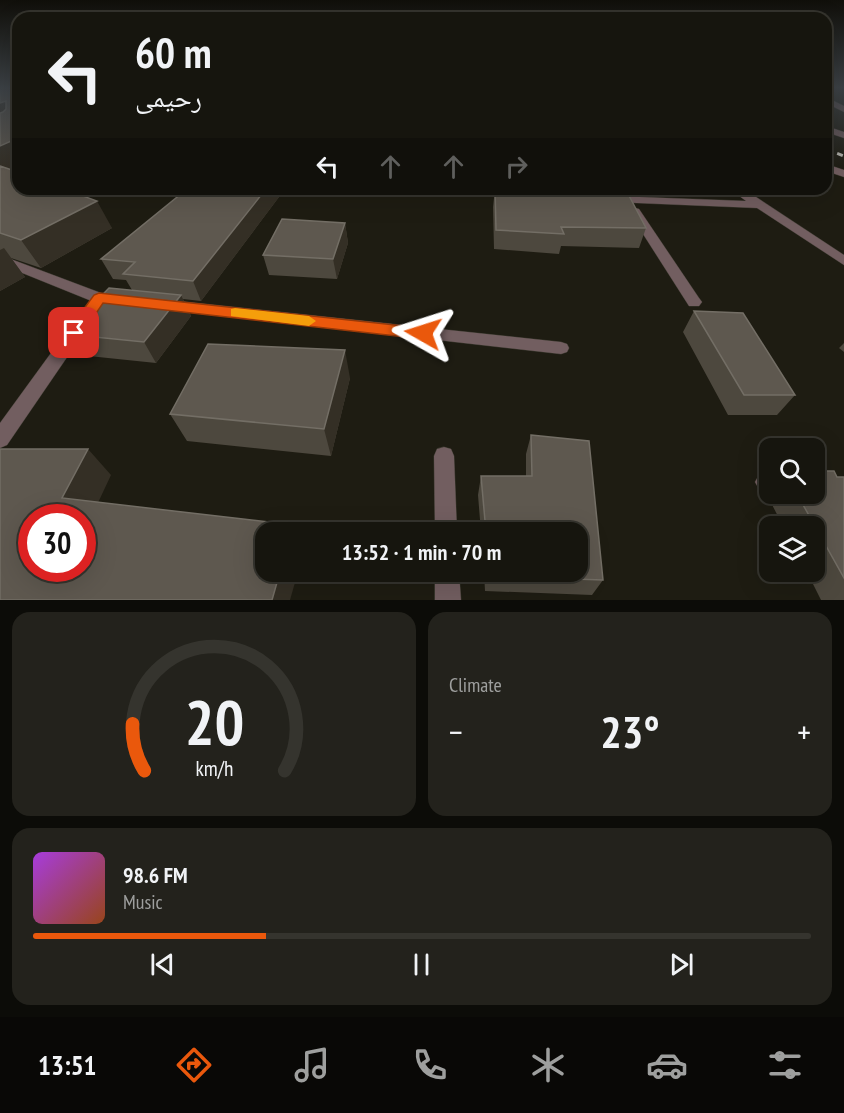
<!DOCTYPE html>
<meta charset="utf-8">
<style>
:root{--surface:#16150e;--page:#23221c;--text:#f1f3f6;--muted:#9e9f9e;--line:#35342e;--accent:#ea580c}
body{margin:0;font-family:"PT Sans Narrow","Noto Naskh Arabic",sans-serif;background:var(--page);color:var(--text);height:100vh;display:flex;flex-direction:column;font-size:22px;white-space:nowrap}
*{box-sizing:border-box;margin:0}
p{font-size:20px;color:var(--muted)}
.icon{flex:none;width:33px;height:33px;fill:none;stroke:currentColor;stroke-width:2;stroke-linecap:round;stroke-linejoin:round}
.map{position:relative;height:600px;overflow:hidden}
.panel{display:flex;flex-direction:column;gap:12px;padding:12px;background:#0c0c08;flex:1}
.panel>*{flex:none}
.top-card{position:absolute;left:12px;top:12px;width:820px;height:183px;border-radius:18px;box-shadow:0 6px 24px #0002,0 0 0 2px var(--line);background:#16150e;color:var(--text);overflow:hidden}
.fabs{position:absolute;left:759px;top:438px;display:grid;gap:12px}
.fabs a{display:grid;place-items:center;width:66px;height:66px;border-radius:12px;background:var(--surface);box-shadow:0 6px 24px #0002,0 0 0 2px var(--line);font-size:30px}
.speed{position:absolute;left:18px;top:504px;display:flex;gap:12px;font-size:30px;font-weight:700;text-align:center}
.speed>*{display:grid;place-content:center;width:78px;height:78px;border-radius:50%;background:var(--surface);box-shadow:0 6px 24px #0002,0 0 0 2px var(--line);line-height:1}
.speed .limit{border:9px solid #d22;background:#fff;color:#111}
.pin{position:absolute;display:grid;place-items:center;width:51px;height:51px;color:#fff;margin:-26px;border-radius:12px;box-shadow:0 3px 9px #0006}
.me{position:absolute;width:66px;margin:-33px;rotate:276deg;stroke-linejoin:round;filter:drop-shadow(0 0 4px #0008)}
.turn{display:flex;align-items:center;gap:21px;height:126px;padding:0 24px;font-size:27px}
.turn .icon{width:78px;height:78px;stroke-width:2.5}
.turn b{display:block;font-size:42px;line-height:51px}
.lanes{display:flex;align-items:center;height:57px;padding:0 24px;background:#0003;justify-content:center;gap:30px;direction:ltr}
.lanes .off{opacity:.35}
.big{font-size:45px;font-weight:600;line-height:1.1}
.panel .widget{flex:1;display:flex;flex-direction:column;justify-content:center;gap:9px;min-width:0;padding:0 21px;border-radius:18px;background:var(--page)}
.panel .dial{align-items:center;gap:0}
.dial svg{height:156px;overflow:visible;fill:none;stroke:var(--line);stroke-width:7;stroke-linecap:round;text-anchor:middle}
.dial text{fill:var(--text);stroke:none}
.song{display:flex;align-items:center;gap:18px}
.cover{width:72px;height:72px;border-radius:9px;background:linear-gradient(135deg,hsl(280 70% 55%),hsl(20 70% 35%))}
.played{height:6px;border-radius:3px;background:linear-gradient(90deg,var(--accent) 30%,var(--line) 30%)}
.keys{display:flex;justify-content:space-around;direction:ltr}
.heat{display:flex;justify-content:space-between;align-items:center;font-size:33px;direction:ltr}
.panel .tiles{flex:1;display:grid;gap:12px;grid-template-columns:1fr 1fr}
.widget:last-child{grid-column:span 2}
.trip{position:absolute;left:255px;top:522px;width:333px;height:60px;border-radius:18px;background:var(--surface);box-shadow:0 6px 24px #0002,0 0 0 2px var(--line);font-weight:600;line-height:60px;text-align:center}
.dock{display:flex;height:96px;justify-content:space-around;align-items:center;background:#090806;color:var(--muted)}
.dock .icon{width:42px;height:42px}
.dock .active{color:var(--accent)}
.dock b{font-size:27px;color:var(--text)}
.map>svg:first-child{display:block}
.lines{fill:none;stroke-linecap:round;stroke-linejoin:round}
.minor-casing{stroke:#3a382e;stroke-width:1}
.minor{fill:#725e60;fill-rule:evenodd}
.rail{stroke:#c2c0b9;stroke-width:3;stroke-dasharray:6 6;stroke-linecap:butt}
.wall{fill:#4d483e}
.shaded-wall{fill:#342f25}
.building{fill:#5e584f;stroke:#736e65;stroke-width:1.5;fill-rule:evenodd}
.route{fill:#ea580c;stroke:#983908;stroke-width:1.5}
.slow{fill:#f59e0b}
</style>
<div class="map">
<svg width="844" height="600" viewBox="0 0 844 600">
<rect width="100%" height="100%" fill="#1e1c12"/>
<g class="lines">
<defs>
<path id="minor" d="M826 97 844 106V112L826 103Z
M826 126 844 132V138L826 132Z
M826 164 844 170V177L826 171Z
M483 189H518L520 191C512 197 491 195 483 189Z
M730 189H744L844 255V265L757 208 613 202 607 199 613 196 746 201Z
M635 208 639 209 699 298 702 302 699 306H689L629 212Z
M0 255 101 293 125 296 128 300 120 305 94 302 0 264Z
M168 300 561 342 567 344 569 348 567 352 561 354 163 309 160 305 163 301Z
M81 318 87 320 89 324 87 328 7 445 0 448V423L75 320Z
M444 447 451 449 454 456 457 532H435L434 456 437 449Z
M766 472H770V492L759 489 755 482 759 475Z
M435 572H459L461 600H435Z"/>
</defs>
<!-- minor casing -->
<use href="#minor" class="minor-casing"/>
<!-- minor -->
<use href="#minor" class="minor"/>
<!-- rail -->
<path class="rail" d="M826 149 844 156"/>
</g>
<!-- wall -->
<path class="wall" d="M0 88 15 172 112 228 41 268 11 258 25 277 0 291Z
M187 189H285L201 301 183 299 191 316 156 363 79 355 64 334 132 290 126 280 113 279 101 259Z
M495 189 564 191V189H561H615L646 228 639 248 561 246 559 254 494 249 493 207Z
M345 223 348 243 337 279 269 275 263 255Z
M694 311 795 395 777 415H728L683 332Z
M844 343V352L839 348Z
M350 378 331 456 187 441 170 414Z
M531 435 603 580 592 595 485 591 484 572H578V532H481L478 495 481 476H526V454Z
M837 477H844V600H821L807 572H814V526H783L766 493 770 491V494H814Z"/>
<!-- shaded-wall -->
<path class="shaded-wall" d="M6 101 18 122 0 129V103Z
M18 138V170L0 179V146Z
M266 189H285L201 301 193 281Z
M97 201 112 228 41 268 21 240Z
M345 223 348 243 337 279 333 259Z
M4 248 25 277 0 291V250Z
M181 295 191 316 156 363 144 342Z
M345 350 350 378 331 456 324 429Z
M88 449 111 475 89 522 62 498Z
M294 525 298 532H292Z
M280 572H298L290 600H272Z"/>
<!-- building -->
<path class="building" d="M0 88H18V138L0 146V113L3 112 6 109V101L0 103Z
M0 166 18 172V189H64L97 201 21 240 0 233Z
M187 189H266L193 281 123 274 135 262 101 259Z
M495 189H519L566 191V189H615L626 190 646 228 561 227 564 234 496 230Z
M282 219 345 223 333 259 263 255Z
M109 288 181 295 144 342 64 334Z
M694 311 743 313 795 395H744Z
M208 344 345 350 324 429 170 414Z
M531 435 589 441 603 580 490 576 489 572H578V532H486L481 476H532Z
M0 449H88L62 498 294 525 292 532H266V572H280L272 600H0ZM32 518H82V568H32Z
M814 471H834L837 477H844V578L797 494H814Z"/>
<!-- sky -->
<linearGradient id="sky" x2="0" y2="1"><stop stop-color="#100f0a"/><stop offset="0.51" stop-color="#3b4044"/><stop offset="1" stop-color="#3b4044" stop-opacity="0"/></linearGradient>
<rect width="844" height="172" fill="url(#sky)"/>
<!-- route -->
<path class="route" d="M99 293 423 328 430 333 423 339 103 303 80 337H69L67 333 69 329 94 295Z"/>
<!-- slow -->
<path class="slow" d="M235 308 309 316 316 321 309 326 231 316V309Z"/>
</svg>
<div class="fabs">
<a><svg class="icon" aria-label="search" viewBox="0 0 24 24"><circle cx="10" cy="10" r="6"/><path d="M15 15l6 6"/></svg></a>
<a><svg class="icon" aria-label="layers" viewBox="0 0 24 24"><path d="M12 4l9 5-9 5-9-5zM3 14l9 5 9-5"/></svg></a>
</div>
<div class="speed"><div class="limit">30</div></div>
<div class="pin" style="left:74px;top:333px;background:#d93025"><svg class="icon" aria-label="arrive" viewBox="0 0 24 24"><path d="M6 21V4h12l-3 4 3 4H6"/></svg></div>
<svg class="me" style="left:423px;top:333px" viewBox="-20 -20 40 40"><path d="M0-17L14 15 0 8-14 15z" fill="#ea580c" stroke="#fff" stroke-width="4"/></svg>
<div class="trip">13:52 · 1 min · 70 m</div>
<div class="top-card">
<div class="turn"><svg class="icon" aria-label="left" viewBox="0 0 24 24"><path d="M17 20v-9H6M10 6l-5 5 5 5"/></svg><div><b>60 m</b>رحیمی</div></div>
<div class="lanes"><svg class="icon" aria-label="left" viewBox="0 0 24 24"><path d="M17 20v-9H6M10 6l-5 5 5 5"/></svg><svg class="icon off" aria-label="ahead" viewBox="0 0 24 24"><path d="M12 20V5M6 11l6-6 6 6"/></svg><svg class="icon off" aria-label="ahead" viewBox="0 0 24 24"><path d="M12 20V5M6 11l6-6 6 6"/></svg><svg class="icon off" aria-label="right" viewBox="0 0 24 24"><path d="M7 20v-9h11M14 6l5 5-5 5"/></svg></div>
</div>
</div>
<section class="panel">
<div class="tiles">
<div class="widget dial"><svg viewBox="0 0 100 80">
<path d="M14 69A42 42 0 1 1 86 69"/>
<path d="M14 69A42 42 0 0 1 8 45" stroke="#ea580c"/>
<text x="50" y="56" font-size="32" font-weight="700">20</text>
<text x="50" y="72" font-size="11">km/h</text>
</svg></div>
<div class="widget"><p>Climate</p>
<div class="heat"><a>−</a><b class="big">23°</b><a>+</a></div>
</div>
<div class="widget">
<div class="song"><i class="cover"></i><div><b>98.6 FM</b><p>Music</p></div></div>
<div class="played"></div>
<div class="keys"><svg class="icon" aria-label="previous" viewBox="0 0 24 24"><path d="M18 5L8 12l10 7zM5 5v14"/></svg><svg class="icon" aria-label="pause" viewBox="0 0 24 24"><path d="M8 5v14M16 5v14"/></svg><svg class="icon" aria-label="next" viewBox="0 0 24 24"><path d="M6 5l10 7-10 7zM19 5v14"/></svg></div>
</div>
</div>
</section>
<nav class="dock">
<b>13:51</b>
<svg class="icon active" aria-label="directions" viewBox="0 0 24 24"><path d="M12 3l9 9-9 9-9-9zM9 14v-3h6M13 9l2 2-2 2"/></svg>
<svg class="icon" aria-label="music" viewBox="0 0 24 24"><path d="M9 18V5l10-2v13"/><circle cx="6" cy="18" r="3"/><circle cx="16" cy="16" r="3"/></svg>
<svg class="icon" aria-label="phone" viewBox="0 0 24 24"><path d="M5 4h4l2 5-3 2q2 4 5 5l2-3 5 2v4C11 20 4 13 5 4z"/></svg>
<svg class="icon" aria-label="climate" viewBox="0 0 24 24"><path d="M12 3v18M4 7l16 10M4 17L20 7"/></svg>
<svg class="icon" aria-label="car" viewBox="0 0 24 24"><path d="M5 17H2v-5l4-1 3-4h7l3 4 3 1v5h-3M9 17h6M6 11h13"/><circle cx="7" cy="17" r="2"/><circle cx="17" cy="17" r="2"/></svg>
<svg class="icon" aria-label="filters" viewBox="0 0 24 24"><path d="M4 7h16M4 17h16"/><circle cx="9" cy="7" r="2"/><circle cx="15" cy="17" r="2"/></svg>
</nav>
